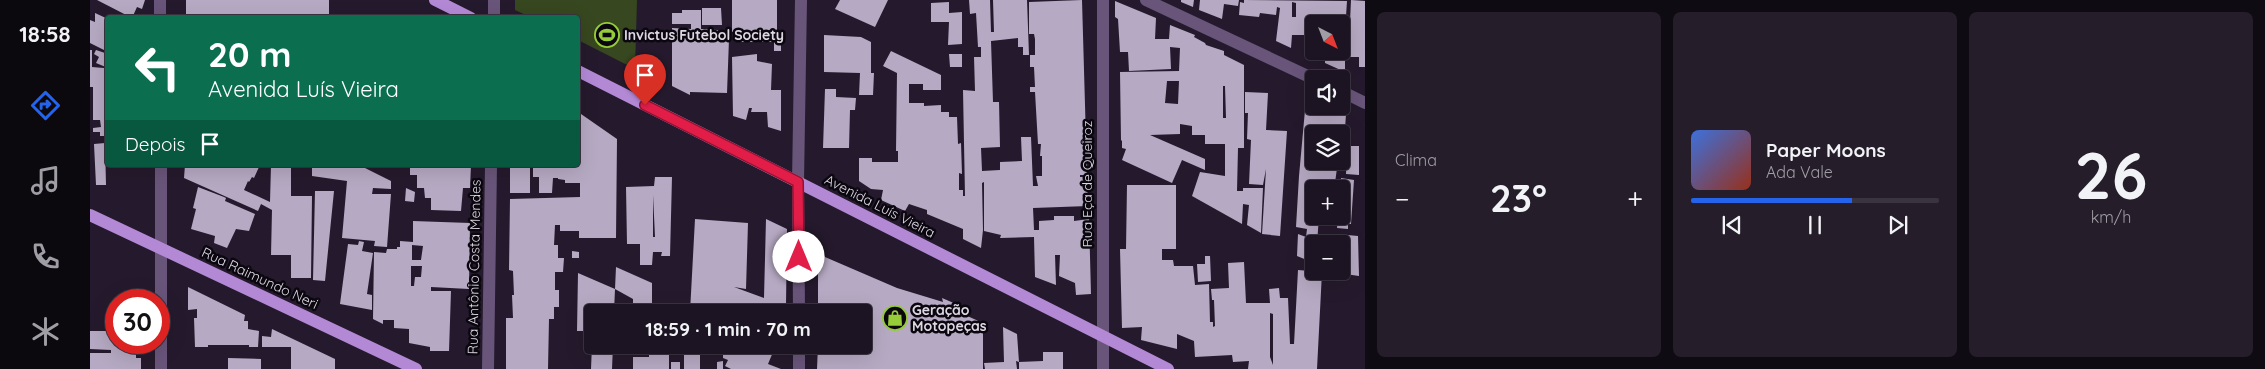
<!DOCTYPE html>
<html lang="pt">
<meta charset="utf-8">
<style>
:root{--surface:#1c1422;--page:#251d2a;--text:#f1f3f6;--muted:#a09ea5;--line:#3a3340;--accent:#2563eb}
body{margin:0;font-family:Quicksand,sans-serif;background:var(--page);color:var(--text);height:100vh;display:flex;flex-direction:column;font-size:19px;white-space:nowrap}
*{box-sizing:border-box;margin:0}
p{font-size:16px;color:var(--muted)}
.icon{flex:none;width:28px;height:28px;fill:none;stroke:currentColor;stroke-width:2;stroke-linecap:round;stroke-linejoin:round}
.map{position:relative;flex:1;overflow:hidden}
.sheet{display:flex;flex-direction:column;gap:12px;padding:12px;background:#0f0b13;width:900px}
.sheet>*{flex:none}
.banner{position:absolute;left:15px;top:15px;width:475px;height:152px;border-radius:5px;box-shadow:0 5px 20px #0002,0 0 0 1px var(--line);background:#0b6e4f;color:#fff;overflow:hidden}
.needle{width:32px;rotate:138deg}
.fabs{position:absolute;left:1215px;top:15px;display:grid;gap:10px}
.fabs a{display:grid;place-items:center;width:45px;height:45px;border-radius:5px;background:var(--surface);box-shadow:0 5px 20px #0002,0 0 0 1px var(--line);font-size:25px}
.speed{position:absolute;left:15px;top:289px;display:flex;gap:10px;font-size:25px;font-weight:700;text-align:center}
.speed>*{display:grid;place-content:center;width:65px;height:65px;border-radius:50%;background:var(--surface);box-shadow:0 5px 20px #0002,0 0 0 1px var(--line);line-height:1}
.speed .limit{border:8px solid #d22;background:#fff;color:#111}
.pin{position:absolute;display:grid;place-items:center;width:42px;height:42px;color:#fff;margin:-51px -21px;border-radius:50% 50% 50% 0;rotate:-45deg;box-shadow:0 0 5px #0007}
.pin .icon{rotate:45deg}
.me{position:absolute;width:55px;margin:-28px;rotate:0deg;stroke-linejoin:round;filter:drop-shadow(0 0 4px #0008)}
.turn{display:flex;align-items:center;gap:18px;height:105px;padding:0 20px;font-size:22px}
.turn .icon{width:65px;height:65px;stroke-width:2.5}
.turn b{display:block;font-size:35px;line-height:42px}
.then{display:flex;align-items:center;height:48px;padding:0 20px;background:#0003;gap:10px;font-size:19px}
.big{font-size:38px;font-weight:700;line-height:1.1}
.sheet .widget{flex:1;display:flex;flex-direction:column;justify-content:center;gap:8px;min-width:0;padding:0 18px;border-radius:8px;background:var(--page)}
.sheet .dial{align-items:center;gap:0}
.dial b{font-size:65px;line-height:1}
.song{display:flex;align-items:center;gap:15px}
.cover{width:60px;height:60px;border-radius:8px;background:linear-gradient(135deg,hsl(220 70% 55%),hsl(10 70% 35%))}
.played{height:5px;border-radius:2px;background:linear-gradient(90deg,var(--accent) 65%,var(--line) 65%)}
.keys{display:flex;justify-content:space-around;direction:ltr}
.heat{display:flex;justify-content:space-between;align-items:center;font-size:28px;direction:ltr}
.sheet .tiles{flex:1;display:grid;gap:12px;grid-template-columns:repeat(3,1fr)}
.trip{position:absolute;left:494px;top:304px;width:288px;height:50px;border-radius:5px;background:var(--surface);box-shadow:0 5px 20px #0002,0 0 0 1px var(--line);font-weight:700;line-height:50px;text-align:center}
main{display:flex;flex:1;min-height:0}
.dock{display:flex;flex-direction:column;width:90px;justify-content:space-around;align-items:center;background:#0b080e;color:var(--muted)}
.dock .icon{width:35px;height:35px}
.dock .current{color:var(--accent)}
.dock b{font-size:22px;color:var(--text)}
.map>svg:first-child{display:block}
.green{fill:#37471f}
.building{fill:#b6a9c3;fill-rule:evenodd}
.lines{fill:none;stroke-linecap:round;stroke-linejoin:round}
.minor{stroke:#69557a;stroke-width:12}
.major{stroke:#b389d6;stroke-width:12}
.route-casing{stroke:#92132f;stroke-width:12}
.route{stroke:#e11d48;stroke-width:9}
.labels{text-anchor:middle;dominant-baseline:central;stroke-width:5;stroke-linejoin:round;paint-order:stroke}
.poi-label{font-size:14px;font-weight:bold;fill:#ded7e4;stroke:#0b070f;text-anchor:start}
.street-label{font-size:14px;fill:#ded7e4;stroke:#0b070f}
</style>
<main>
<nav class="dock">
<b>18:58</b>
<svg class="icon current" aria-label="directions" viewBox="0 0 24 24"><path d="M12 3l9 9-9 9-9-9zM9 14v-3h6M13 9l2 2-2 2"/></svg>
<svg class="icon" aria-label="music" viewBox="0 0 24 24"><path d="M9 18V5l10-2v13"/><circle cx="6" cy="18" r="3"/><circle cx="16" cy="16" r="3"/></svg>
<svg class="icon" aria-label="phone" viewBox="0 0 24 24"><path d="M5 4h4l2 5-3 2q2 4 5 5l2-3 5 2v4C11 20 4 13 5 4z"/></svg>
<svg class="icon" aria-label="climate" viewBox="0 0 24 24"><path d="M12 3v18M4 7l16 10M4 17L20 7"/></svg>
</nav>
<div class="map">
<svg width="1275" height="369" viewBox="0 0 1275 369">
<rect width="100%" height="100%" fill="#251a2d"/>
<!-- green -->
<path class="green" d="M425 0H547L545 69 488 40V18L440 17 425 10Z"/>
<!-- building -->
<path class="building" d="M7 0H55L52 9 47 7 42 18Z
M96 0H239V15L259 16V18H96Z
M642 0H687V42H691V51H684V42H647V32H642Z
M750 0H798L785 27 745 9Z
M879 0H900L901 32H904L903 0H937L939 55H933V47H928V38L901 41 903 102H909L910 147 891 148 892 171 910 170V162L932 161 931 137H941L943 186H948L946 176H952V156H950L951 144H948L945 92H940V87H945L944 67H940V55H945V39L944 34H939V2L992 0 997 175H990V177H997L998 206 943 208 944 230H949V221L964 220V216H984V221L999 219 1001 294 986 295 985 283 969 276 970 255H965L966 285 945 277 944 237 910 238 911 235 894 231V182L892 183 893 230 891 248 873 239V229L837 214V210L819 204 815 211 791 200 793 190 781 189 769 181V158H782V162H808V151H806L807 73 793 66 801 51 851 75V90H833V84H819V103H834V106L851 105V112H859V117H867L868 144 871 143 872 174 869 173V190H873V196H875L873 90 885 91 884 57H891V47H888L886 13 880 14Z
M1091 0H1104L1103 7 1091 2Z
M1110 0H1149L1148 6 1134 4 1132 19 1109 10Z
M1154 0 1257 1 1254 47 1256 44H1259L1261 0 1275 1V67H1269V57H1255V72L1235 63V51H1251V24H1224V51H1216L1217 35H1202L1201 48 1186 41 1190 8 1187 7 1186 15 1170 13 1169 17 1149 15 1150 2 1154 3ZM1202 2 1206 3V17H1202Z
M1025 1 1066 18 1065 39H1079L1080 25 1105 35 1104 37 1115 43 1116 45 1134 51V55L1154 65V148H1148L1147 191H1153V188H1173L1171 233 1157 225 1159 205 1153 204 1152 224 1102 196 1110 172 1135 176V144H1115V135H1102V126L1090 124V134L1060 135 1115 159V170L1092 160 1082 183 1032 160 1036 149 1032 148V141L1031 140 1030 72 1089 71 1090 48 1080 47 1081 69 1039 71 1038 52H1030L1028 19 1025 17ZM1077 81H1089L1088 104 1075 103ZM1133 86H1135L1136 118H1133Z
M859 2V13L872 12V44L858 45 859 22H841V3Z
M612 8H631L632 25H612Z
M592 10H611V29L627 30 639 39 637 93 600 92V95L582 86V28L601 29V24H582V13H592Z
M5 13 18 19V52L0 43V20L5 22Z
M734 35 771 37 781 42V73H784L783 95H769L770 73 734 72Z
M0 50H2V67L14 68V72H18V136H10V132H3V128L11 127 10 120H3V87H0Z
M6 50 18 54V68L6 63 9 57 4 54Z
M667 54V61L682 64 681 90H691V131L678 127 677 112H661L662 108H659L656 120 643 116 642 57Z
M859 54H872V67H860Z
M735 89H746V97L766 98 765 110H760L759 148H733Z
M1155 92 1178 93 1176 130 1197 131 1190 236 1172 234 1176 169 1173 185 1159 184 1161 140 1157 139 1158 113H1155Z
M1216 99 1224 101V106H1240L1256 114 1253 159 1251 134 1224 132V161H1252V169L1247 168 1245 183H1251V178L1264 180 1261 224H1258V229L1247 228 1248 216H1251V189H1224V216H1229L1227 244H1224V263L1207 256 1208 234 1216 237 1217 229 1206 227 1209 176Z
M491 114 527 139 526 238H489V231H470V225H465L464 245H468V258H474L473 272H465V290H469V307H464V319H459L458 369H416V318H423L422 295H424L423 271 419 270 420 199 490 197V183H475V180L468 179V178H463L462 193H449V177H443V165H488V139H491Z
M15 143 16 185H6L4 144Z
M1257 146H1269V175L1256 174Z
M95 165H173L171 168 169 167 164 178 162 177 159 182 158 181 154 190 180 202 181 165 195 167V165H201V196H222L221 278H201V255H181L182 210 171 204 168 211 94 178Z
M222 165H269L301 181V189L283 188 282 194H301L297 247 284 246 285 241 252 238 257 181 222 176Z
M320 165H381L380 188H373L371 211 341 210V198H335L334 188H327V175H320Z
M420 165H440V193H420Z
M565 177H582L580 256H571L572 252H563L562 265H550V244H537L536 187 564 186ZM563 195 565 237H563Z
M1037 185H1086V249H1072V260H1083L1084 266H1103L1105 285 1119 284 1120 322H1123V327L1125 326 1124 300H1122L1121 289 1139 288 1138 263 1154 262 1156 303H1180L1179 289 1189 288 1190 298H1198L1200 344H1204L1208 270 1232 272 1227 369H1158L1159 361 1143 362 1142 355 1105 357 1104 341 1087 334V349L1051 340 1052 327 1032 328 1030 249H1036ZM1180 313 1183 314V365L1180 357Z
M108 187 134 197 136 198 135 201 165 214 159 231 146 229 137 248 124 243 125 236 101 229 106 209 103 208Z
M316 188 325 192 324 202 315 201Z
M225 191H244L235 281 223 280Z
M605 219 658 223 656 289 644 287 674 298 676 219 697 229 696 305 692 303 691 312H660L636 304 635 312H600Z
M323 221 380 223 379 289 341 287V291H361L359 351H340V347L319 343V329L304 328V320H293V324L283 319 284 252 296 253 297 249H307V247H310V241L323 242ZM322 245 333 246 331 260H322ZM321 266H332L331 277H325L324 286H321Z
M1247 234 1268 236 1269 276 1241 272 1251 271V244H1246Z
M269 241 274 242 272 251 283 253 277 294 282 295V310L250 304 258 244 268 245Z
M482 251 489 252V258H482Z
M728 254 807 288 853 302 852 298 866 304V311L893 323V369H727L728 345H772V312H728Z
M1115 256H1120L1121 281 1108 282 1107 264H1115Z
M526 267 562 283V309L569 312H559L557 307V312H543V299L525 289 524 312H502V331H487L488 273 525 289Z
M98 287 155 315 154 321H158V329L169 331 168 347H159V345H118V347H105L104 318H107V309L98 310Z
M913 327 927 334 929 362 953 361V352H973V369H929V362L926 361 927 369H895L894 363 914 362Z
M182 329 245 359V369H201V347H172V336L181 337Z
M0 331H26V342H51V354H46V358H51V369H0V353H21V350L0 349Z
M502 345H523L522 369H501Z
M559 345H579V369H543V357H559Z
M582 345H588V354H582Z
M594 345H610V369H594Z
M633 345 644 350 647 345H691V348L686 345 678 364 691 369H641L635 366 638 360 633 358Z
M138 358 171 359V369H138Z
M633 361V369H627V362Z
M581 362H590V369H581Z"/>
<g class="lines">
<!-- minor -->
<path class="minor" d="M70 0V18
M1056 0 1224 79
M404 18V0
M1251 91 1275 103
M71 165V369
M709 312 708 182 711 0
M709 345V369
M398 369 401 165
M1013 369V0"/>
<!-- major -->
<path class="major" d="M345 0 381 18
M488 71 1078 369
M0 215 326 369"/>
</g>
<g class="lines">
<defs>
<path id="route" d="M555 105 708 182 709 257"/>
</defs>
<!-- route casing -->
<use href="#route" class="route-casing"/>
<!-- route -->
<use href="#route" class="route"/>
</g>
<!-- icons -->
<defs>
<symbol id="stadium-ring" viewBox="-11 -11 22 22"><circle r="9.5" fill="#0b070f" stroke="#96cc39" stroke-width="1.5"/><path d="M0-5a6.5 5 0 1 0 0 10a6.5 5 0 1 0 0-10ZM-3.5-1.8h7v3.6h-7Z" fill="#96cc39"/></symbol>
<symbol id="shop-ring" viewBox="-11 -11 22 22"><circle r="9.5" fill="#0b070f" stroke="#96cc39" stroke-width="1.5"/><path d="M-5-2.5h2.3a2.7 3.5 0 0 1 5.4 0H5L5.5 6h-11ZM-1.5-2.5h3a1.5 2.3 0 0 0-3 0Z" fill="#96cc39"/></symbol>
</defs>
<g fill-rule="evenodd">
<use href="#stadium-ring" x="503" y="21" width="28" height="28"/>
<use href="#shop-ring" x="791" y="304" width="28" height="28"/>
</g>
<g class="labels">
<!-- poi labels -->
<g class="poi-label">
<text x="534" y="35">Invictus Futebol Society</text>
<text x="822" y="310">Geração<tspan x="822" dy="16">Motopeças</tspan></text>
</g>
<!-- street labels -->
<g class="street-label">
<text transform="translate(997 184) rotate(-90)">Rua Eça de Queiroz</text>
<text transform="translate(790 206) rotate(27)">Avenida Luís Vieira</text>
<text transform="translate(384 267) rotate(-89)">Rua Antônio Costa Mendes</text>
<text transform="translate(170 278) rotate(25)">Rua Raimundo Neri</text>
</g>
</g>
</svg>
<div class="fabs">
<a><svg class="needle" viewBox="-14 -14 28 28"><path d="M0-13l5 13h-10z" fill="#e53935"/><path d="M0 13l5-13h-10z" fill="#a09ea5"/></svg></a>
<a><svg class="icon" aria-label="sound" viewBox="0 0 24 24"><path d="M4 9h4l5-4v14l-5-4H4zM17 9q2 3 0 6"/></svg></a>
<a><svg class="icon" aria-label="layers" viewBox="0 0 24 24"><path d="M12 4l9 5-9 5-9-5zM3 14l9 5 9-5"/></svg></a>
<a>+</a>
<a>−</a>
</div>
<div class="speed"><div class="limit">30</div></div>
<div class="pin" style="left:555px;top:105px;background:#d93025"><svg class="icon" aria-label="arrive" viewBox="0 0 24 24"><path d="M6 21V4h12l-3 4 3 4H6"/></svg></div>
<svg class="me" style="left:709px;top:257px" viewBox="-20 -20 40 40"><circle r="19" fill="#fff"/><path d="M0-13L10 11 0 6-10 11z" fill="#e11d48"/></svg>
<div class="trip">18:59 · 1 min · 70 m</div>
<div class="banner">
<div class="turn"><svg class="icon" aria-label="left" viewBox="0 0 24 24"><path d="M17 20v-9H6M10 6l-5 5 5 5"/></svg><div><b>20 m</b>Avenida Luís Vieira</div></div>
<div class="then">Depois<svg class="icon" aria-label="arrive" viewBox="0 0 24 24"><path d="M6 21V4h12l-3 4 3 4H6"/></svg></div>
</div>
</div>
<section class="sheet">
<div class="tiles">
<div class="widget"><p>Clima</p>
<div class="heat"><a>−</a><b class="big">23°</b><a>+</a></div>
</div>
<div class="widget">
<div class="song"><i class="cover"></i><div><b>Paper Moons</b><p>Ada Vale</p></div></div>
<div class="played"></div>
<div class="keys"><svg class="icon" aria-label="previous" viewBox="0 0 24 24"><path d="M18 5L8 12l10 7zM5 5v14"/></svg><svg class="icon" aria-label="pause" viewBox="0 0 24 24"><path d="M8 5v14M16 5v14"/></svg><svg class="icon" aria-label="next" viewBox="0 0 24 24"><path d="M6 5l10 7-10 7zM19 5v14"/></svg></div>
</div>
<div class="widget dial"><b>26</b><p>km/h</p></div>
</div>
</section>
</main>
